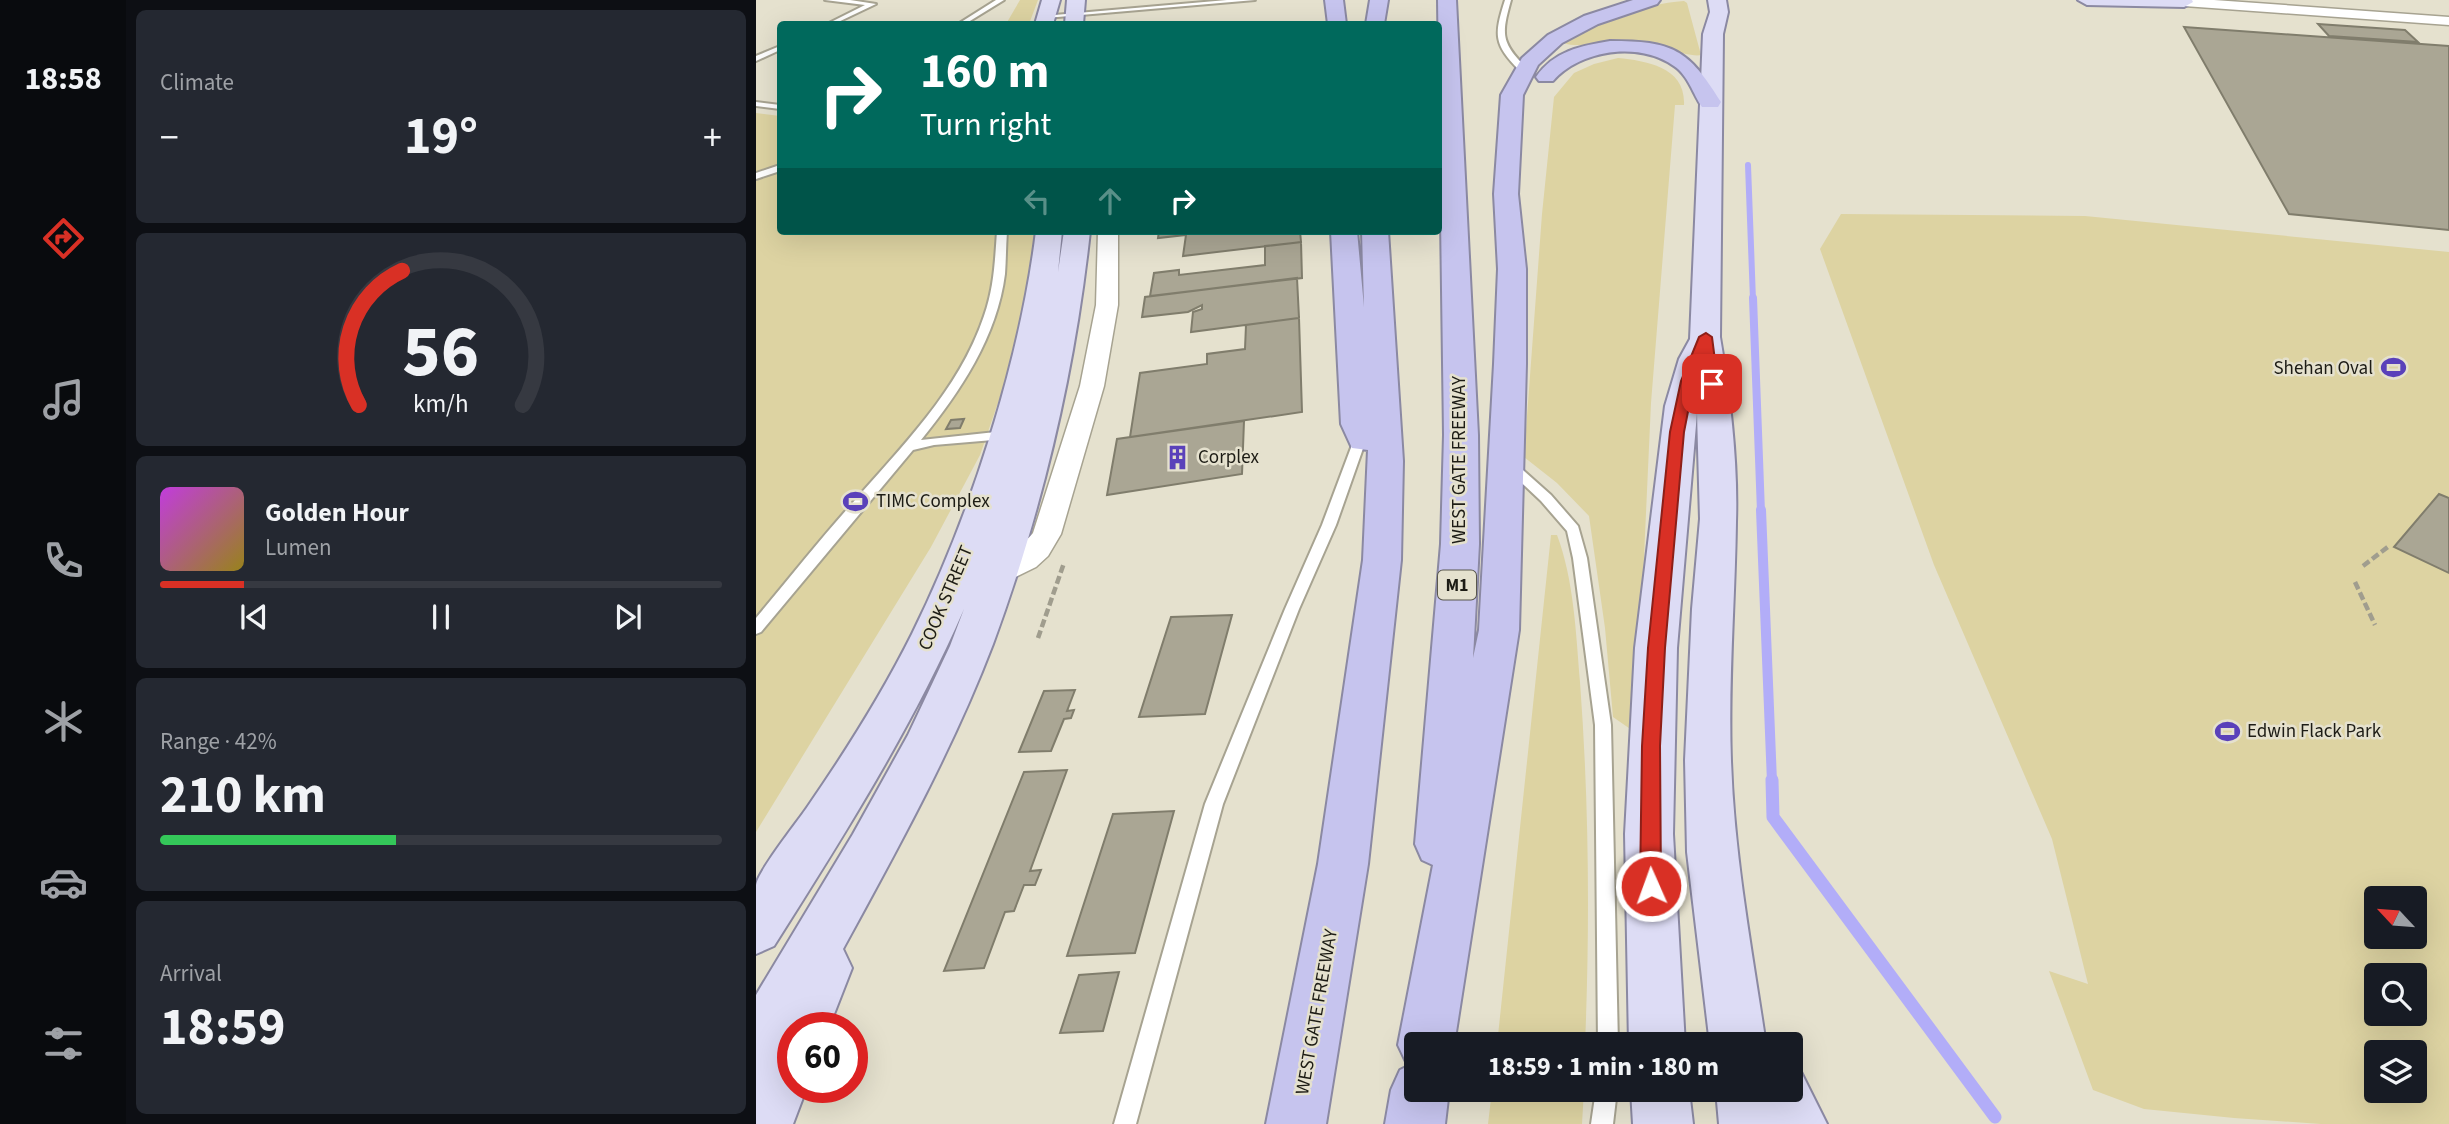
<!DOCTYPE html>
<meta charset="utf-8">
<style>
:root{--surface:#171b24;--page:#242831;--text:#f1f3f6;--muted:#9ea1a6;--line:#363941;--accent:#d93025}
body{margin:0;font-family:"Source Sans 3",sans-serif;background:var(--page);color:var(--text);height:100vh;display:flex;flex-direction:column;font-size:26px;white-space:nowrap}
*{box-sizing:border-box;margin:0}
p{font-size:23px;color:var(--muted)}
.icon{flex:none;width:38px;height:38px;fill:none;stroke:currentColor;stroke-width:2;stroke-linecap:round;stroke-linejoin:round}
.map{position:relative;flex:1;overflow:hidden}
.panel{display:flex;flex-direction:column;gap:10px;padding:10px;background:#0d0f14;width:630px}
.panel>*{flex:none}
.guide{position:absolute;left:21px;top:21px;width:665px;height:214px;border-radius:7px;box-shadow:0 7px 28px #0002;background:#00695c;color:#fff;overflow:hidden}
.needle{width:46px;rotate:296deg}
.buttons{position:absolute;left:1608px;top:886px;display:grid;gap:14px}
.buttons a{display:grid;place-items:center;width:63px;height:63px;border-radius:7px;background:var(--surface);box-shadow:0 7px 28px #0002;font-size:35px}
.speed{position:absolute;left:21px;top:1012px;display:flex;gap:14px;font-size:35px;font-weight:700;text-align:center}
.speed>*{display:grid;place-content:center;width:91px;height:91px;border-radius:50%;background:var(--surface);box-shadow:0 7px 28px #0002;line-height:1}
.speed .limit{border:10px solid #d22;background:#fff;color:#111}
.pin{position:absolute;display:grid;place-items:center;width:60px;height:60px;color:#fff;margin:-30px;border-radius:14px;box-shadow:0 4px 10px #0006}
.me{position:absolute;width:77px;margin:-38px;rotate:358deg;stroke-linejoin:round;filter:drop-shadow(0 0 5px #0008)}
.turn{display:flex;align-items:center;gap:24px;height:147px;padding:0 28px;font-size:32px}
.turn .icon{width:91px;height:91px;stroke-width:2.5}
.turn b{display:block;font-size:49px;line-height:60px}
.lanes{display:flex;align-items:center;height:66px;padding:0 28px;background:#0003;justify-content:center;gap:35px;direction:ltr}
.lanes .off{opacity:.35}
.big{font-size:52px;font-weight:700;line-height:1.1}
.panel .card{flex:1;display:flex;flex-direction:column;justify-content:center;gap:10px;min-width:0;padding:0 24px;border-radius:10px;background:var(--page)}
.panel .dial{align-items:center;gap:0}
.dial svg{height:182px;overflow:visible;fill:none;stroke:var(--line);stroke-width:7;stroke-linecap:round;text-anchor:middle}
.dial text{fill:var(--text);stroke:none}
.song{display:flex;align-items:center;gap:21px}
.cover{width:84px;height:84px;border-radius:10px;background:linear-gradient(135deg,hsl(290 70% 55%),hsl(50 70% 35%))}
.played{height:7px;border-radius:4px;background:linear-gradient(90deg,var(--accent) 15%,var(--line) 15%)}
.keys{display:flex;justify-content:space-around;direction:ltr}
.heat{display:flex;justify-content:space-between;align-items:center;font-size:38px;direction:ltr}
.charge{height:10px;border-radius:5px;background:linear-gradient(90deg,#34c759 42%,var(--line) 0)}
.trip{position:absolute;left:648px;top:1032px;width:399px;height:70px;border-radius:7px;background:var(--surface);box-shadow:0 7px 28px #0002;font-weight:700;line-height:70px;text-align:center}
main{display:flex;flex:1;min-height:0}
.menu{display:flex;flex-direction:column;width:126px;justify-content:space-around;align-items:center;background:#090b0e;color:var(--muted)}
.menu .icon{width:49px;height:49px}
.menu .on{color:var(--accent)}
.menu b{font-size:32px;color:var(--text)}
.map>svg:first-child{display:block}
.green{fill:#ddd3a2;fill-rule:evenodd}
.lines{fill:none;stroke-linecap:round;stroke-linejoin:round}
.stream-far3{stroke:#b2adf8;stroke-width:6}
.stream-far2{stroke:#b2adf8;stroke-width:8}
.stream-far1{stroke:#b2adf8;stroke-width:10}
.stream{stroke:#b2adf8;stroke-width:13}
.building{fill:#aaa694;stroke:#807d6c;stroke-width:2}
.service-casing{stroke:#a7a391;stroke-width:4}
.minor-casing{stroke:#a7a391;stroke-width:3}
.primary-casing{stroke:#8b89a2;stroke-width:4}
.motorway-casing{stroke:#8b89a2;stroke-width:4}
.path{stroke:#a09d8e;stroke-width:4.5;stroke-dasharray:8 3.5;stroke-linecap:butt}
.service{fill:#fff;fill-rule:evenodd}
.minor{fill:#fff;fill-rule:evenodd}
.primary{fill:#dddcf5;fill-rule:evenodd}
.motorway{fill:#c6c4ee;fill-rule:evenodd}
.route{fill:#d93025;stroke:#8d1f18;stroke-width:2}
.labels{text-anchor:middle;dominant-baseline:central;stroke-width:5;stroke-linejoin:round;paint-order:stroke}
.shield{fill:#e5e1ce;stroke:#59574c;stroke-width:2}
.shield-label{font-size:18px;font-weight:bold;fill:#1d1c15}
.poi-label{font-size:19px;fill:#1d1c15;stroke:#e5e1ce;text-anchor:start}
.street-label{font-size:19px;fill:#1d1c15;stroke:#e5e1ce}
</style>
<main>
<nav class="menu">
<b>18:58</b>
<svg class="icon on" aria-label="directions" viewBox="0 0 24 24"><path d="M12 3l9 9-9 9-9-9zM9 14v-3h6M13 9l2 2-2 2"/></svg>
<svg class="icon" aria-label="music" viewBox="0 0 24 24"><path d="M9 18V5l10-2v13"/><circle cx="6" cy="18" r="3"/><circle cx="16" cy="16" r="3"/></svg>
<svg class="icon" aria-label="phone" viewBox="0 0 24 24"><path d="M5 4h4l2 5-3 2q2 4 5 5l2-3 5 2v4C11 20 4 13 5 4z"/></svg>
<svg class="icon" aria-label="climate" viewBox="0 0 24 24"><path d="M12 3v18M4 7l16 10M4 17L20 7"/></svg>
<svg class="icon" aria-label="car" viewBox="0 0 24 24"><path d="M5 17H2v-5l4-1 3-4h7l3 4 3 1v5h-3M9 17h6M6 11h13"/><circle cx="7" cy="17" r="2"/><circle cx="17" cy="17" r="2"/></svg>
<svg class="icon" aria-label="filters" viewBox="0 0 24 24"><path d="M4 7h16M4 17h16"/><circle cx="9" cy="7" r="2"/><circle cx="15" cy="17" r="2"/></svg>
</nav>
<section class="panel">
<div class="card"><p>Climate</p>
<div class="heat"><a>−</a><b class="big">19°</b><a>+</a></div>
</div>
<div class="card dial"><svg viewBox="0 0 100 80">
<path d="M14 69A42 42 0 1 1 86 69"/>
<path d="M14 69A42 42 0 0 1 33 10" stroke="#d93025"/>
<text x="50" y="56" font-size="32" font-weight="700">56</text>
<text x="50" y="72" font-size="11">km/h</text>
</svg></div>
<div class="card">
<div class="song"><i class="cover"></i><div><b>Golden Hour</b><p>Lumen</p></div></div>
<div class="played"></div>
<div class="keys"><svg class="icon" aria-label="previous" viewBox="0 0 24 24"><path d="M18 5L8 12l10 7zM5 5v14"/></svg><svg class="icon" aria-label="pause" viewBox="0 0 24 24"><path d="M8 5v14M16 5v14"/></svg><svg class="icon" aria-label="next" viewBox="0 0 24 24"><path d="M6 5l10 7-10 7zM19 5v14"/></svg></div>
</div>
<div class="card"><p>Range · 42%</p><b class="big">210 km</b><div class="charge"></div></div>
<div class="card"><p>Arrival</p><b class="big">18:59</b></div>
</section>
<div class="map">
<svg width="1693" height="1124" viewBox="0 0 1693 1124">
<rect width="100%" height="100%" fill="#e5e1ce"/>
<!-- green -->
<path class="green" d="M264 0H282L273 24H250Z
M928 1 931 3 945 55C933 58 897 43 880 42 860 40 821 49 808 43 844 22 885 4 928 1Z
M862 58C891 61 930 67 928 105H919L895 403 880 733 857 717 849 628 833 516 801 483 768 457 786 214 798 97 818 73 838 64Z
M0 113 24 116V231H285L256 362 224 455 175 547 0 832Z
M1085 214 1329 216 1693 252V1124H1565L1478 1118 1388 1109 1337 1090 1293 971 1332 984 1296 839 1178 565 1064 249ZM1620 898H1659V936H1620ZM1620 975H1659V1013H1620ZM1620 1052H1659V1090H1620Z
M795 535H801C818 580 820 634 824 682 833 803 834 924 829 1045H741Z
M736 1090H828L826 1124H732Z"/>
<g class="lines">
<!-- stream-far3 -->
<path class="stream-far3" d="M992 165 997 300"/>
<!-- stream-far2 -->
<path class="stream-far2" d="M997 298 1005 512"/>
<!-- stream-far1 -->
<path class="stream-far1" d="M1005 510 1016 782"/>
<!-- stream -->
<path class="stream" d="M1016 780 1017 817 1239 1117"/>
</g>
<!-- building -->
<path class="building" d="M1562 24 1649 30 1662 42 1573 36Z
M1428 27 1693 46V230L1533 214Z
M403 231H544L545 242 427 256 430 235 402 238Z
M545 242 546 278 394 296 398 273 423 270V275L509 265V246Z
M541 278 543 318 435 332 437 312 446 309V305L432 312 386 317 389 297Z
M543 318 546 412 374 437 384 373 451 364V354L489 349 490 325Z
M208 419 204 428 190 429 195 420Z
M488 421 486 474 351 495 361 439Z
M1683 494 1693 498V573L1638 547Z
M476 615 449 714 383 717 415 617Z
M319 690 311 711 318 710 315 718 308 719 295 751 263 752 288 691Z
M311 770 274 871 285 870 279 885H268L258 911 249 912 228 968 188 971 268 772Z
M418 811 379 953 311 956 357 814Z
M363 972 347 1031 304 1033 323 975Z"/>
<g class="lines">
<defs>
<path id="service" d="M69 0H94L120 4 78 24H71L109 5Z
M240 0H248L209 24H202Z
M471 0H499L290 18 287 16Z
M749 0H755C746 33 744 42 770 67V71H764C737 44 738 35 749 0Z
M24 46V50L0 61V56Z
M0 102 24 105V109L0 106Z
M24 165V171L0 179V173Z
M241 231H251C250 245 250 260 249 274 241 337 204 392 165 440L249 431 255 435 249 439 178 445 157 450 5 632 0 634V618C31 581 61 543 93 507 144 448 203 391 228 316 238 288 239 260 241 231Z
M605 433 611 437 580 525 543 609 467 804 380 1124H358L449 804 529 609 566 525 599 437Z
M755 462 759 463 795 495 822 526 831 558 855 725 862 1045H842L839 725 817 558 811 531 785 501 751 469 749 466Z
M840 1090H861L857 1124H835Z"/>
<path id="minor" d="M1422 0H1458L1693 17V25L1428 6 1423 5Z
M342 231H362V305L348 386 305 534 292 556 280 567 239 587 228 584 224 576C233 560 262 552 277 533L324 386 340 305Z"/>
<path id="primary" d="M286 0H304L297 24H279Z
M311 0H329L327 24H309Z
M952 0H970L972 12 967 34 964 337C974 395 982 463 980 522 979 601 972 681 975 761 978 856 996 950 1010 1045H954L931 852 929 760 936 609 944 519 941 413 921 648 917 834 929 1045H873L869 834 879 648 909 406 923 359 934 339 947 34 954 12Z
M1322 0H1436L1437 2 1428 7 1331 5Z
M280 231H306L302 272 308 231H334C319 371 286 511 237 644 197 749 141 850 87 949L96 968 73 1027H37V1087H51L37 1124H0V995L97 834 152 735 194 646 208 609C156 728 87 837 18 946L0 954C0 932 0 907 0 885 2 871 42 821 52 806 90 751 126 694 156 634 214 517 264 361 280 231Z
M1034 1065 1044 1070 1071 1124H963L960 1090H1034Z
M875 1090H933L937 1124H877Z"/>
<path id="motorway" d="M569 0H587L590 24H572Z
M614 0H632L628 24H610Z
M682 0H700L722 435 723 544 717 658 723 630 738 364 742 269 738 194 745 95 766 58 792 35 828 16 877 0H904L901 4 842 24 806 43 782 65 767 95 762 194 770 269V364L763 630 698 1045H660V1090H693L689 1124H629L635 1090 644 1070 652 1066 642 1045 677 865 666 860 659 844 685 544 688 435Z
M854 41C917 41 932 49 965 102L962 107H946C937 94 932 75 918 66 883 41 824 50 797 81H783L780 77C798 51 824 46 854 41Z
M575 231H601L608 307 606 231H632L647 461 645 560 612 864 570 1124H510L562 864 607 560 612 450 596 448 585 424Z"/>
</defs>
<!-- service casing -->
<use href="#service" class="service-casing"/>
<!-- minor casing -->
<use href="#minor" class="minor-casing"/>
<!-- primary casing -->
<use href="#primary" class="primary-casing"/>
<!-- motorway casing -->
<use href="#motorway" class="motorway-casing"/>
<!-- path -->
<path class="path" d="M1607 566 1633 546
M1599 582 1619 625
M282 638 308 563"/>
<!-- service -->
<use href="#service" class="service"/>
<!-- minor -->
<use href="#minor" class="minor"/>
<!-- primary -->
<use href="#primary" class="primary"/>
<!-- motorway -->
<use href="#motorway" class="motorway"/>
</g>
<!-- route -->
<path class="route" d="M950 333 956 337 962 384 961 387H951L946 360 938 381 928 432 909 648 904 746 905 886 902 893 895 896 887 893 884 886 886 746 892 648 914 432 925 381 943 337Z"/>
<!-- icons -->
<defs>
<symbol id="stadium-bare" viewBox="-9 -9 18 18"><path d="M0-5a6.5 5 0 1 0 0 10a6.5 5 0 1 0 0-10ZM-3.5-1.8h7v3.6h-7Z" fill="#5a41ba" stroke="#e5e1ce" stroke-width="2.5" paint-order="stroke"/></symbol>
<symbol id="building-bare" viewBox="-9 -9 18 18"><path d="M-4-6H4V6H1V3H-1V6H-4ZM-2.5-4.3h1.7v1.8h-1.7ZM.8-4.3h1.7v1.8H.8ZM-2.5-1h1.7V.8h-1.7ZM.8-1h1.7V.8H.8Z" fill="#5a41ba" stroke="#e5e1ce" stroke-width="2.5" paint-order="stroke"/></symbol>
</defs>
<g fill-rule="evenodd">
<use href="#stadium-bare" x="1620" y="350" width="35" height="35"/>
<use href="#building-bare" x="404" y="440" width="35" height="35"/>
<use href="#stadium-bare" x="82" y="484" width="35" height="35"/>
<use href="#stadium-bare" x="1454" y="714" width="35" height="35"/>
</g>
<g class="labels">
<!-- shield labels -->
<rect class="shield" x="682" y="570.5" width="38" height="29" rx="5"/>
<g class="shield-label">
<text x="701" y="585">M1</text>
</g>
<!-- poi labels -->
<g class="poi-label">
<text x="1617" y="368" text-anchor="end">Shehan Oval</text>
<text x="442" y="457">Corplex</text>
<text x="120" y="501">TIMC Complex</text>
<text x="1491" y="731">Edwin Flack Park</text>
</g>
<!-- street labels -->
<g class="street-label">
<text transform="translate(703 460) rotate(-90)">WEST GATE FREEWAY</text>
<text transform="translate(190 598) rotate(-67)">COOK STREET</text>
<text transform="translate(561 1012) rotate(-80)">WEST GATE FREEWAY</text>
</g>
</g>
</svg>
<div class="buttons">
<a><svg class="needle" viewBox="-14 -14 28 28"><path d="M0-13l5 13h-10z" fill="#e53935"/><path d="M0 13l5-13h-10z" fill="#9ea1a6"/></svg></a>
<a><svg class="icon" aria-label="search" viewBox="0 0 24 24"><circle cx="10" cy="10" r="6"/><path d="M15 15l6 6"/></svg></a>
<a><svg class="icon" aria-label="layers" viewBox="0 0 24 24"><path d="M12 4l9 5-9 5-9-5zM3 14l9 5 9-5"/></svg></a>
</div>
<div class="speed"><div class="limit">60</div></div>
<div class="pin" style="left:956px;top:384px;background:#d93025"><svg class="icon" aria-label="arrive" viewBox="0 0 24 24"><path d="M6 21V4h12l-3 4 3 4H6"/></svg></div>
<svg class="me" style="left:895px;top:886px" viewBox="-20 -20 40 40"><circle r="17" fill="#d93025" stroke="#fff" stroke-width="3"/><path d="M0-11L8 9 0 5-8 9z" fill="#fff"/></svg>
<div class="trip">18:59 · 1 min · 180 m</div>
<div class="guide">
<div class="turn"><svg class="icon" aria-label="right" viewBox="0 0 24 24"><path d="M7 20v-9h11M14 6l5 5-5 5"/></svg><div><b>160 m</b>Turn right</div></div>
<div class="lanes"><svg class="icon off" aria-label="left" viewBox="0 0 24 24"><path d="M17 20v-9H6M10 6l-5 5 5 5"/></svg><svg class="icon off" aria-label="ahead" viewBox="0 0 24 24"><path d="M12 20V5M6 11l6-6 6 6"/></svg><svg class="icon" aria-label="right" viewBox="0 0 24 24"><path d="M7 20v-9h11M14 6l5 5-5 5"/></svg></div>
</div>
</div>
</main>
